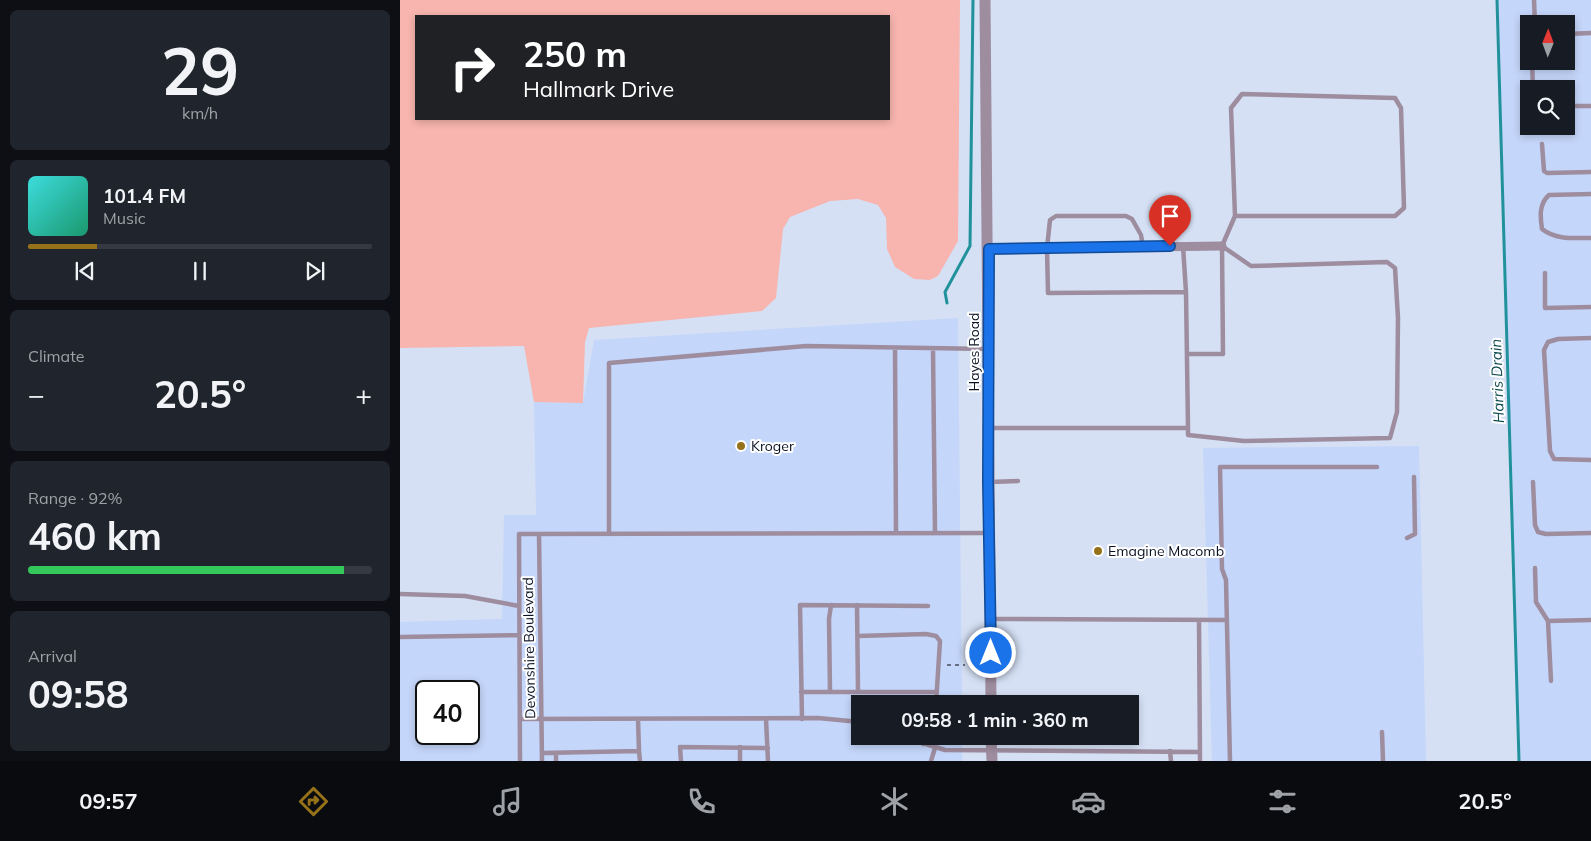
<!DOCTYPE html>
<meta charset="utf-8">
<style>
:root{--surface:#171b24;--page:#20242c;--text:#f1f3f6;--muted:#9ea1a6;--line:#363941;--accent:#95711a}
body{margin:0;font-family:Mulish,sans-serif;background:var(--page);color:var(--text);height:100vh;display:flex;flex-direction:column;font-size:19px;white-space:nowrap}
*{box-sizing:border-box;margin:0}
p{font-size:16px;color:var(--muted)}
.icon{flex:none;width:28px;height:28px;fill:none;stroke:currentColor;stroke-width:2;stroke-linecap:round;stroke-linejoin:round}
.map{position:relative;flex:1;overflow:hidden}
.side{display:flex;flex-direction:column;gap:10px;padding:10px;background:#0d0f14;width:400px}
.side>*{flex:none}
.top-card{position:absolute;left:15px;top:15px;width:475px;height:105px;border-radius:0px;box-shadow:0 2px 8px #0003;background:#202124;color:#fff;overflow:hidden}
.needle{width:32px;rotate:1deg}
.buttons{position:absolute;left:1120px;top:15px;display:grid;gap:10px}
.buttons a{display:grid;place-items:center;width:55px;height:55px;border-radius:0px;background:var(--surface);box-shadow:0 2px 8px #0003;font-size:25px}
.speed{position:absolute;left:15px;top:680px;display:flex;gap:10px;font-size:25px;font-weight:700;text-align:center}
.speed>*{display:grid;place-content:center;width:65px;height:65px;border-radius:50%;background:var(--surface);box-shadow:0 2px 8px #0003;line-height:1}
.speed .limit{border:2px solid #111;border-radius:8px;background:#fff;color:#111}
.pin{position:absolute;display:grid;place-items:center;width:42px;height:42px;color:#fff;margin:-51px -21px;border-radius:50% 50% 50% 0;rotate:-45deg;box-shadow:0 0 5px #0007}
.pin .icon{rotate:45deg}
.me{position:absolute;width:55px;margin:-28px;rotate:0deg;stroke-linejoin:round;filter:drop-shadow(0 0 4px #0008)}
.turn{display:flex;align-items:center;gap:18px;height:105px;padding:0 25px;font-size:22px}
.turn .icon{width:65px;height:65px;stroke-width:2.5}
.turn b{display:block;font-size:35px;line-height:42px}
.big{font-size:38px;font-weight:700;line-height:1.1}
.side .widget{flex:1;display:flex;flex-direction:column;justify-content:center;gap:8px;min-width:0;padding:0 18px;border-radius:8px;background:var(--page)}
.side .dial{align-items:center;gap:0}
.dial b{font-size:65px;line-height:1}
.song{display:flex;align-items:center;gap:15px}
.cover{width:60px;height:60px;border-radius:8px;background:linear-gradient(135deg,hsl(180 70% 55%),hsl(160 70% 35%))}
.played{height:5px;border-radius:2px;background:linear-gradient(90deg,var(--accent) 20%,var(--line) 20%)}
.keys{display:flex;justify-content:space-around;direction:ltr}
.heat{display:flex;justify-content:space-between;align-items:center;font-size:28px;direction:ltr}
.charge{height:8px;border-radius:4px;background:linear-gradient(90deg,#34c759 92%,var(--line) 0)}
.trip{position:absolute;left:451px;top:695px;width:288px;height:50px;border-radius:0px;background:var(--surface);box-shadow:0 2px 8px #0003;font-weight:700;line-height:50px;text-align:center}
.tab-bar{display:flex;height:80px;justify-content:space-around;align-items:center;background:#090b0e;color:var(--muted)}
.tab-bar .icon{width:35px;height:35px}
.tab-bar .on{color:var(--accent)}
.tab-bar b{font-size:22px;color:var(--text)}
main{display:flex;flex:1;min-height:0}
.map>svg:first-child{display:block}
.built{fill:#c4d6fa;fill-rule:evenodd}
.green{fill:#f8b4ae;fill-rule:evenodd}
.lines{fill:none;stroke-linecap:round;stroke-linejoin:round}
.stream{stroke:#21929c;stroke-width:3}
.path{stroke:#666f83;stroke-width:2;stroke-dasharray:4 4;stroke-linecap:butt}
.service{stroke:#9e8c9f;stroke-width:4.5}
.minor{stroke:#9e8c9f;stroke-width:9}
.tertiary{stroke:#9e8c9f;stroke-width:11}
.route-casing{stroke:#114b97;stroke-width:12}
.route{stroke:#1a73e8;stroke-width:9}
.poi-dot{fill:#95711a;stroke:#fff;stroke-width:2}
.labels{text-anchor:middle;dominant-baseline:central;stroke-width:4;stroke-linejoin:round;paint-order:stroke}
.street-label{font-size:14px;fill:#091124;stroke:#fff}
.poi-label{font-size:14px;fill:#091124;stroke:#fff;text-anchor:start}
.water-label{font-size:15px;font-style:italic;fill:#0d4b51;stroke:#fff}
</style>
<main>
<section class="side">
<div class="widget dial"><b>29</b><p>km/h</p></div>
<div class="widget">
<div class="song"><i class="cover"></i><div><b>101.4 FM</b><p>Music</p></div></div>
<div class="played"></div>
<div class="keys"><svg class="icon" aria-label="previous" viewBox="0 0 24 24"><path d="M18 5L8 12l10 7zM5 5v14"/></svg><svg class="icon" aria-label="pause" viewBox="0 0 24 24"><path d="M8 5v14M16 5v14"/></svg><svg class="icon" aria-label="next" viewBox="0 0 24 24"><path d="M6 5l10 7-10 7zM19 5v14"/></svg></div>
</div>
<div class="widget"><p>Climate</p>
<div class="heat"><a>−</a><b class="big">20.5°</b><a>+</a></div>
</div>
<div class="widget"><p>Range · 92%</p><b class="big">460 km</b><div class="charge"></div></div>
<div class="widget"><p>Arrival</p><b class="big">09:58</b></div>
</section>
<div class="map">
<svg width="1191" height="761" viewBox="0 0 1191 761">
<rect width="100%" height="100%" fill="#d5e0f5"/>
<!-- built -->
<path class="built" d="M1098 0H1191V761H1120ZM1129 24H1166V61H1129ZM1129 89H1166V126H1129Z
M558 318 562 704H460V736H562V761H0V622L102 619 104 515H136L134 402 183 403 194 340ZM26 691H69V734H26Z
M1019 446 1026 761H812L803 448Z"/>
<!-- green -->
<path class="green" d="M0 0H560L558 241 538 276 530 280 514 279 495 267 487 249 486 218 478 205 458 199 430 201 390 217 383 229 376 298 362 311 189 328 185 342 183 403 134 402 124 346 0 348ZM16 16H489V119H16Z"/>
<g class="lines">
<!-- stream -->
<path class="stream" d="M1097 0 1119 761
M547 303 545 292 570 246 573 0"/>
<!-- path -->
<path class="path" d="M547 665H565"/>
<!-- service -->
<path class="service" d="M1134 0 1135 24
M1166 34 1191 33
M1132 61 1133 89
M1166 106H1191
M1142 144 1144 171 1147 173 1191 172
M1191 194 1149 195C1139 204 1140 216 1142 229 1156 240 1174 238 1191 238
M822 246 835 216 831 108 842 94 995 98 1001 108 1004 208 995 216H835
M743 247 741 235 732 219 726 216H656L650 220 647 248 648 293 786 292 783 246
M1145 273V308L1191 307
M786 292 788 428V435L844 441 990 438 997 412 998 318 995 268 987 262 851 266 822 246 823 354H787
M1191 338 1158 339 1148 342 1144 350 1150 451 1154 459 1191 460
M495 348 496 533
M533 349 535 533
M589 428H788
M590 482 618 481
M1133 482 1135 525 1138 532 1146 534 1191 533
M139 534 142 761
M209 534V363L406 346 588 349
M1007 538 1015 534 1014 477
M1135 568 1136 602 1148 621 1191 620
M0 594 65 596 119 606
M457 605 458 692
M591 619 827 620
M799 620 800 761
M1148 621 1151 681
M458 636 526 634 536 636 540 641 536 704
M0 637 119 635
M401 692H537
M430 692 429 619 431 605
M120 719 418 718 460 722
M366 719 368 761
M402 719 400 605 528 606
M982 732 983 761
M500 736 545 750 800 752
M523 744 526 736
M239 751 240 761
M770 751 771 761
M142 753 239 751 238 719
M156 753V761
M120 761 119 534 589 533
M281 761 280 747 368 748
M340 761V747
M531 761 535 748
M830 761 826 580 822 569 820 467H977"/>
<!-- minor -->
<path class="minor" d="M589 249 822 246"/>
<!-- tertiary -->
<path class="tertiary" d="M585 0 591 704
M591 736 592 761"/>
</g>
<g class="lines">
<defs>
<path id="route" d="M591 653 588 482 589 249 770 246"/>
</defs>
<!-- route casing -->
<use href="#route" class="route-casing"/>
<!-- route -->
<use href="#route" class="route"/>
</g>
<!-- markers -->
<g class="poi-dot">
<circle cx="341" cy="446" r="5"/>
<circle cx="698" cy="551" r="5"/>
</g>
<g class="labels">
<!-- street labels -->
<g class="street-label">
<text transform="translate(574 352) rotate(-90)">Hayes Road</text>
<text transform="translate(129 648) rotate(-91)">Devonshire Boulevard</text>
</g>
<!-- poi labels -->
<g class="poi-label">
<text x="351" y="446">Kroger</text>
<text x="708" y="551">Emagine Macomb</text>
</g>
<!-- water labels -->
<g class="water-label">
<text transform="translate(1097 381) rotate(-92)">Harris Drain</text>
</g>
</g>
</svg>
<div class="buttons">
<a><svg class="needle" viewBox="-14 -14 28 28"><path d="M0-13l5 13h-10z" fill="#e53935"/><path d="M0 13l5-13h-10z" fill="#9ea1a6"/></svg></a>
<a><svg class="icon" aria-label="search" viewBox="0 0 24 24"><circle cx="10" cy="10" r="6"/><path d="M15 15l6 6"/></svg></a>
</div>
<div class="speed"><div class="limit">40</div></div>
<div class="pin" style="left:770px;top:246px;background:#d93025"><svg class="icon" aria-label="arrive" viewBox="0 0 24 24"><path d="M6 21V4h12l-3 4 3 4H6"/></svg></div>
<svg class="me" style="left:591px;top:653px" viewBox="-20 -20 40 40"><circle r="17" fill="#1a73e8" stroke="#fff" stroke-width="3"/><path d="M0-11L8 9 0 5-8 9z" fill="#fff"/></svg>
<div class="trip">09:58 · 1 min · 360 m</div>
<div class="top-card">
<div class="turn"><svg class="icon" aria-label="right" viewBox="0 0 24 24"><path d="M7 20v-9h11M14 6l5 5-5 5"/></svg><div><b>250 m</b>Hallmark Drive</div></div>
</div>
</div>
</main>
<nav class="tab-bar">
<b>09:57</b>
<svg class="icon on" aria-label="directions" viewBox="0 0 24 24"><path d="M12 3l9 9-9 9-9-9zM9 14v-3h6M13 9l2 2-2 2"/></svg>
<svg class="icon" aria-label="music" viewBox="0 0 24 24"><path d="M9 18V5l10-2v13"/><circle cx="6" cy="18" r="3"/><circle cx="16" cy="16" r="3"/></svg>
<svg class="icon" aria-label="phone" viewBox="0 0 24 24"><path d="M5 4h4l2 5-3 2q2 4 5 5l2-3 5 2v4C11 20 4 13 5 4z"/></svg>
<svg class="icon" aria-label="climate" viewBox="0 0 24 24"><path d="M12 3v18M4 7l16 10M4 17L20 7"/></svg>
<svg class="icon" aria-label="car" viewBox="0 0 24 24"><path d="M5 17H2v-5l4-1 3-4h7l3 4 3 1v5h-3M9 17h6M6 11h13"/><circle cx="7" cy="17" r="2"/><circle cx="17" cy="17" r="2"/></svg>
<svg class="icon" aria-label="filters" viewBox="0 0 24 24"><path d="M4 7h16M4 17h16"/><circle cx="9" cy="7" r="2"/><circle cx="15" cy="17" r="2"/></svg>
<b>20.5°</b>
</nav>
